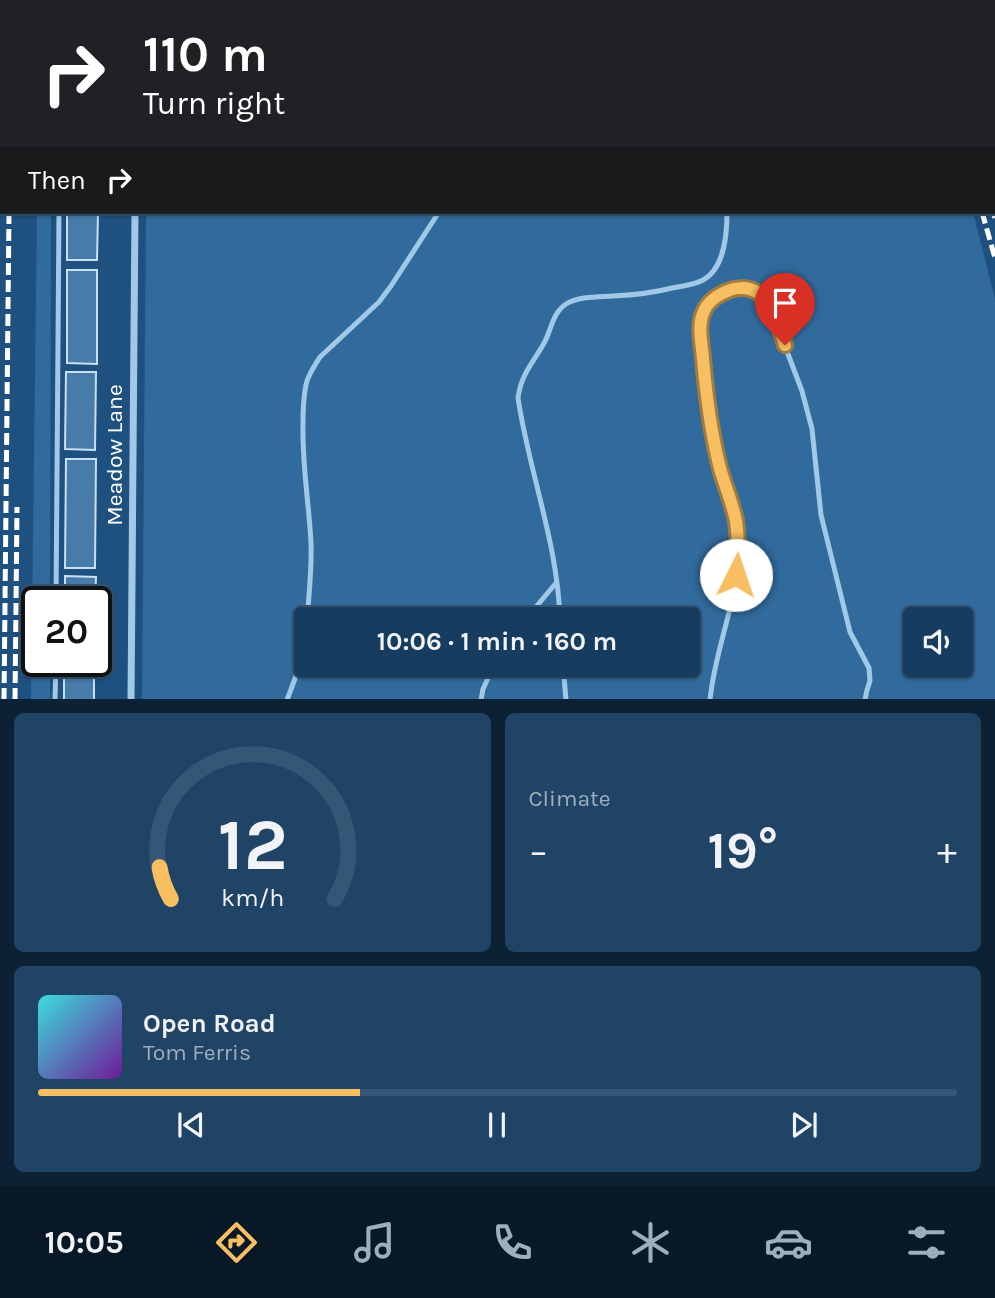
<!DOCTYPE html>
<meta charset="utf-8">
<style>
:root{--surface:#163d5f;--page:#1f4465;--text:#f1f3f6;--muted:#9eaebd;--line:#355674;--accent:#f7be62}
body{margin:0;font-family:Karla,sans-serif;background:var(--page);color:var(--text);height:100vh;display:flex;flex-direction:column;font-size:26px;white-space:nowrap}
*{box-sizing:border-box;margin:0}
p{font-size:23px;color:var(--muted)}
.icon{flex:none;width:38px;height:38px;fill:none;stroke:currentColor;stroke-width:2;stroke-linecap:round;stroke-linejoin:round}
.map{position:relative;height:699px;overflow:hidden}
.drawer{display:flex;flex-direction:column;gap:14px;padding:14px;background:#0c2234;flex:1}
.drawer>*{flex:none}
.top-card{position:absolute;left:0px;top:0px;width:996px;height:214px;box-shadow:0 2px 5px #0004,0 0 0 2px var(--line);background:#202124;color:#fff;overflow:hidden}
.controls{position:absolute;left:903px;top:607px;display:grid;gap:14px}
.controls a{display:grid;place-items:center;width:70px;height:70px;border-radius:7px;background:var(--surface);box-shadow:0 2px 5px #0004,0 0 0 2px var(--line);font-size:35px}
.speed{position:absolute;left:21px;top:586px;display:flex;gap:14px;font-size:35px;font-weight:700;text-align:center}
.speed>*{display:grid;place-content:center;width:91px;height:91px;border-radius:50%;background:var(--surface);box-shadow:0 2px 5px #0004,0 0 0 2px var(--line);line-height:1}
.speed .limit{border:4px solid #111;border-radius:10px;background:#fff;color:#111}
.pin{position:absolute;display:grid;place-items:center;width:60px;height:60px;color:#fff;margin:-72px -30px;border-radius:50% 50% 50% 0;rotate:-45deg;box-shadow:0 0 7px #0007}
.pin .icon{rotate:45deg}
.me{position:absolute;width:77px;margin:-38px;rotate:4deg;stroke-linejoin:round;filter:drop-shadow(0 0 5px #0008)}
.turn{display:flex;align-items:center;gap:24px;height:147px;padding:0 28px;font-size:32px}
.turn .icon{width:91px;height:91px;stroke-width:2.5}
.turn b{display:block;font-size:49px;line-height:60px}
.then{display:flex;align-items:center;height:66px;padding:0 28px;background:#0003;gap:14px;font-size:26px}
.big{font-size:52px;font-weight:700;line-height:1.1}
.drawer .card{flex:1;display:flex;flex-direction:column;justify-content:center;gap:10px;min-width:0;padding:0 24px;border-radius:10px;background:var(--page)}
.drawer .dial{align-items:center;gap:0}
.dial svg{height:182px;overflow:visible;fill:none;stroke:var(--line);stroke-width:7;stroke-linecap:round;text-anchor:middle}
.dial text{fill:var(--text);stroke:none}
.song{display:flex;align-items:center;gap:21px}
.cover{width:84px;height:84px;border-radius:10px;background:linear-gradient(135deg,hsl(180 70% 55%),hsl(280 70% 35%))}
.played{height:7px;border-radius:4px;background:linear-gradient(90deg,var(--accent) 35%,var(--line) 35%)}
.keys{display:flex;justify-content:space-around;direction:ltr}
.heat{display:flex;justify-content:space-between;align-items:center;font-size:38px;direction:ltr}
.drawer .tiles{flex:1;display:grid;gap:14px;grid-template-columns:1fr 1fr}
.card:last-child{grid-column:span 2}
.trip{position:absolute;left:294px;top:607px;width:406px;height:70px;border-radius:7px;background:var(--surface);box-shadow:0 2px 5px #0004,0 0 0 2px var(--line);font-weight:700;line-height:70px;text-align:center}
.dock{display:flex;height:112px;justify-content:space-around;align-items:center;background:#091826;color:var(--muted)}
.dock .icon{width:49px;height:49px}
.dock .active{color:var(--accent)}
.dock b{font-size:32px;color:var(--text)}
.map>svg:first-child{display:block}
.green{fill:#316b9d;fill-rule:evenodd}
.building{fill:#477ba9;stroke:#c6e0f6;stroke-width:2}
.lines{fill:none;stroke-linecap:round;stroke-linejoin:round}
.lane{stroke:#a2c8e8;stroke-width:5}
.street{stroke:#a2c8e8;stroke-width:7}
.rail{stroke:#fff;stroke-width:5;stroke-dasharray:12 5;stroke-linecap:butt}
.route-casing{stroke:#a17c40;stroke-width:18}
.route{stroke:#f7be62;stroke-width:12}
.labels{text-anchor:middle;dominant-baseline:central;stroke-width:7;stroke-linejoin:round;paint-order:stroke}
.street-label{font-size:23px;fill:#fff;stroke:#1e517f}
</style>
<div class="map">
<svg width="995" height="700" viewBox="0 0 995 700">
<rect width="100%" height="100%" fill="#1e517f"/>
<!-- green -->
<path class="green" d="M149 0H897L898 2H149Z
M37 212H51L50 602H37V662H50V700L31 699Z
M146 212H973L995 299V699L142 700ZM306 620H688V665H306ZM915 620H961V665H915Z"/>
<!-- building -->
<path class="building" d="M67 212H98L97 260H67Z
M67 270H97V364L67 363Z
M66 372H96L95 450 65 449Z
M66 459H96L95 568H65Z
M65 576 96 577 95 602H65Z
M64 662H94V700H64Z"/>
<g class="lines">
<!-- lane -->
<path class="lane" d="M175 0 179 2
M635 0 636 2
M989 0 990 2
M61 2V0
M312 2V0
M994 12 995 15
M56 602 59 212
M307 620C309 594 312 569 311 543 309 504 302 464 303 424 303 410 303 395 307 381 310 372 315 365 320 357L379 302 391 286 439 212
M525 620 556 583
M560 620C558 544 529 472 518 398 521 375 532 364 543 345 551 332 552 313 566 304 579 296 599 297 613 296 633 295 653 293 672 288 682 286 694 285 703 280 725 268 727 234 727 212
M563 665 566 700
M55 700 56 662
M287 700 302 660 306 623
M481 700 483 689 494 665
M710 700C715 646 741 595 738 541 737 514 725 489 718 463 706 419 701 365 701 319 701 318 704 309 705 308 716 290 745 280 761 295 764 298 766 301 769 304L802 391 812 429 821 515 850 632 869 668 870 681 867 690 865 700"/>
<!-- street -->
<path class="street" d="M136 0V2
M131 700 135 212"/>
<!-- rail -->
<path class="rail" d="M908 0 909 2
M920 0 921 2
M20 2V0
M982 212 995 258
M993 212 995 218
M4 700 9 212
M15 700 17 507"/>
</g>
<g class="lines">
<defs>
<path id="route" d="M736 575C738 557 739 540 736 521 732 500 722 480 718 460 710 426 706 393 703 359 702 344 697 325 704 311 707 303 715 297 723 293 734 287 748 286 758 293 774 303 779 328 785 345"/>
</defs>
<!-- route casing -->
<use href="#route" class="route-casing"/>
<!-- route -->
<use href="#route" class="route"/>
</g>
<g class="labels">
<!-- street labels -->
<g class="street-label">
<text transform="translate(114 455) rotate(-90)">Meadow Lane</text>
</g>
</g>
</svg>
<div class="controls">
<a><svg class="icon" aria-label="sound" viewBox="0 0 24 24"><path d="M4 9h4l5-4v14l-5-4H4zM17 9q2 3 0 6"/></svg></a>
</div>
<div class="speed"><div class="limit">20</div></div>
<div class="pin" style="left:785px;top:345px;background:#d93025"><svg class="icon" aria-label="arrive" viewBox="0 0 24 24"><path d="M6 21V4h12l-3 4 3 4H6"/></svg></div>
<svg class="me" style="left:736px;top:575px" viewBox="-20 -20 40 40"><circle r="19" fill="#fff"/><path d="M0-13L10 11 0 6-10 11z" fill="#f7be62"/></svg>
<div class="trip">10:06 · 1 min · 160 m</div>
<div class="top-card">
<div class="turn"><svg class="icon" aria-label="right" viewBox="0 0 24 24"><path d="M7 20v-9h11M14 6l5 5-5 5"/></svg><div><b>110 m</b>Turn right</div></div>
<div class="then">Then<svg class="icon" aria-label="right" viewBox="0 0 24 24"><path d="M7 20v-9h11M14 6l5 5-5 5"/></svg></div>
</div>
</div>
<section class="drawer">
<div class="tiles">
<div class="card dial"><svg viewBox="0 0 100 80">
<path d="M14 69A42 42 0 1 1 86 69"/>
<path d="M14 69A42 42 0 0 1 9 55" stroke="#f7be62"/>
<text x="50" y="56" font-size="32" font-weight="700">12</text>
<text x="50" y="72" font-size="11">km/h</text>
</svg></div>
<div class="card"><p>Climate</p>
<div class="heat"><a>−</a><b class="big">19°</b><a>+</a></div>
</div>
<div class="card">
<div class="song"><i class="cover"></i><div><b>Open Road</b><p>Tom Ferris</p></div></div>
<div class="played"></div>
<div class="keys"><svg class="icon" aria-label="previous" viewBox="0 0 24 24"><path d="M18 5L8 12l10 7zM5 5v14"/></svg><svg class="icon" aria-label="pause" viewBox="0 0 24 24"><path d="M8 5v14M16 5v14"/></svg><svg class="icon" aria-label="next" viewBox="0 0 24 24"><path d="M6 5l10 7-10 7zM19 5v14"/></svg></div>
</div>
</div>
</section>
<nav class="dock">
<b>10:05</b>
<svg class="icon active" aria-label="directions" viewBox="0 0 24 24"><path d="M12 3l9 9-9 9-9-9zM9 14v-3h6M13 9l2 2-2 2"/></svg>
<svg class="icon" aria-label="music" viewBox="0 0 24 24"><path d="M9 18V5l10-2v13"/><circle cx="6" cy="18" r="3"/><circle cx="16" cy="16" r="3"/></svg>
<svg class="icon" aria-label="phone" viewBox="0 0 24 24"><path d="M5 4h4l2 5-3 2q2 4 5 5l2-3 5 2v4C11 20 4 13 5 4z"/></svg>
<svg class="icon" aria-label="climate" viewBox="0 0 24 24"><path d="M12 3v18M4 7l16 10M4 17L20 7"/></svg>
<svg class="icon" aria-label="car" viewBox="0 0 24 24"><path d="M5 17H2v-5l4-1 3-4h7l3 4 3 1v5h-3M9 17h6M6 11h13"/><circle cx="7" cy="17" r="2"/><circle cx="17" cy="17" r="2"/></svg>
<svg class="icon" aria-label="filters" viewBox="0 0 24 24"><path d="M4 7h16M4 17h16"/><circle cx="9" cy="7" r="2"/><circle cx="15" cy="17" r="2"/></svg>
</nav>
